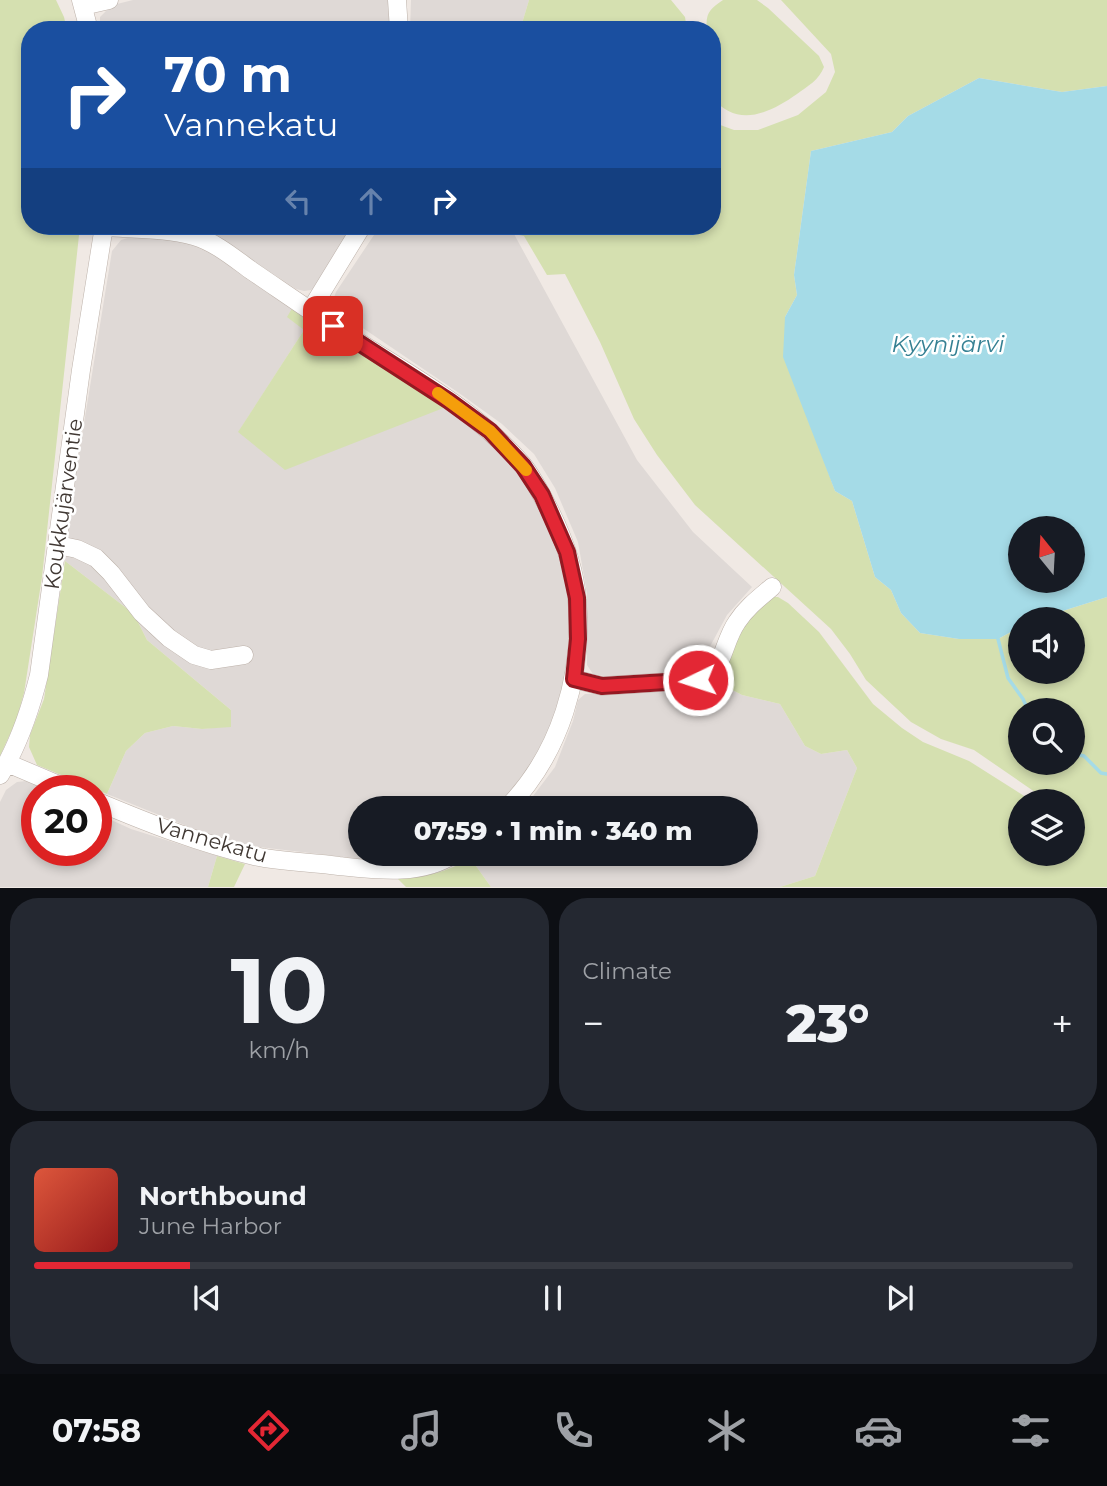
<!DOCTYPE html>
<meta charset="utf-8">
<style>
:root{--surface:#171b24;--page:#242831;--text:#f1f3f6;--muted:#9ea1a6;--line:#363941;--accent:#e32734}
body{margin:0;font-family:Montserrat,sans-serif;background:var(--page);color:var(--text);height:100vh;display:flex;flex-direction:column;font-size:26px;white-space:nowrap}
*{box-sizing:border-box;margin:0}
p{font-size:23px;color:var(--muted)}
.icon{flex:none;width:38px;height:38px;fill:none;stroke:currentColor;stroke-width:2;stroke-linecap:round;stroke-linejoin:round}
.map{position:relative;height:888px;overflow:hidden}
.side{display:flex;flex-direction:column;gap:10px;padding:10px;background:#0d0f14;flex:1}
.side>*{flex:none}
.guide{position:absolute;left:21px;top:21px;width:700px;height:214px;border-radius:28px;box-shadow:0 4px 10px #0003;background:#1a4fa0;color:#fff;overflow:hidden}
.needle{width:46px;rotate:342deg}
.tools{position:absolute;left:1008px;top:516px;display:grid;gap:14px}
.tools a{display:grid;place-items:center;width:77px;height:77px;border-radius:50%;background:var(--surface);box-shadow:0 4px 10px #0003;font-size:35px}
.speed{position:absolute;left:21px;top:775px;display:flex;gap:14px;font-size:35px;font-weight:700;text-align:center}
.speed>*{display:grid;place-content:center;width:91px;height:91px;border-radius:50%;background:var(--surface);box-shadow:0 4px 10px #0003;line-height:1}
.speed .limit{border:10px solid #d22;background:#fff;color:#111}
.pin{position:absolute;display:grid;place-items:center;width:60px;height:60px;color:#fff;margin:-30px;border-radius:14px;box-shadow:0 4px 10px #0006}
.me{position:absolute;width:77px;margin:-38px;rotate:266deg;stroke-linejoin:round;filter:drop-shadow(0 0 5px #0008)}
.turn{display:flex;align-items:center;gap:24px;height:147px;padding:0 28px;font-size:32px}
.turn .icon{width:91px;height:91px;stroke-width:2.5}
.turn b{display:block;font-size:49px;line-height:60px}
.lanes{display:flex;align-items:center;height:66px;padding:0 28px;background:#0003;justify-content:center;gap:35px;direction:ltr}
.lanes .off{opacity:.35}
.big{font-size:52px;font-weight:800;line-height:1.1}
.side .tile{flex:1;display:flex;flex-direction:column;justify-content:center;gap:10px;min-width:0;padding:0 24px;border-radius:28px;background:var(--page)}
.side .dial{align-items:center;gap:0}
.dial b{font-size:91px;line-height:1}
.song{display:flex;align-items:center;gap:21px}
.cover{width:84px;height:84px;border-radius:10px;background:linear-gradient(135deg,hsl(10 70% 55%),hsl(0 70% 35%))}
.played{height:7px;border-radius:4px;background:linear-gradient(90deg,var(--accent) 15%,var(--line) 15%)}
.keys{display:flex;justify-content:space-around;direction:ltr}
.heat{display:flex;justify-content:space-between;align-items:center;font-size:38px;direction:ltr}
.side .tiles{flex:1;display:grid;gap:10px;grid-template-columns:1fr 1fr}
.tile:last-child{grid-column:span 2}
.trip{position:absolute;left:348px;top:796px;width:410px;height:70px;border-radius:35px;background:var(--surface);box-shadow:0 4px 10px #0003;font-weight:800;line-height:70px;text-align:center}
.tabs{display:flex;height:112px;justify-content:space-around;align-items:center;background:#090b0e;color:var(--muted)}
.tabs .icon{width:49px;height:49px}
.tabs .current{color:var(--accent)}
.tabs b{font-size:32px;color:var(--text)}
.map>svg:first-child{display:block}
.industrial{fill:#dfd9d6}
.green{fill:#d5e0b0;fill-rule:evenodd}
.water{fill:#a5dbe7;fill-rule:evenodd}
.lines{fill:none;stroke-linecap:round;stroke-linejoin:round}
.stream{stroke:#a5dbe7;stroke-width:3.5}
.minor-casing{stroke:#bdb2aa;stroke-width:19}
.minor{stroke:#fff;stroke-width:18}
.route-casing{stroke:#941922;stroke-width:18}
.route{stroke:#e32734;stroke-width:12}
.slow{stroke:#f59e0b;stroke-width:12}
.labels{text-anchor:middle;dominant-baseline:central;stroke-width:5;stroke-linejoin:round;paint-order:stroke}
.street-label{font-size:21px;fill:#413934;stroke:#fff}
.water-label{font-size:23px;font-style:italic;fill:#358093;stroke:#fff}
</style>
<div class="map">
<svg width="1107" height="888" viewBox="0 0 1107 888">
<rect width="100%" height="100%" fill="#f0e9e4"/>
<!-- industrial -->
<path class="industrial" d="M133 0H388L391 22 390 30H100V17L106 11 117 4Z
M411 0H529L520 30H410Z
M188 226H355L317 286 311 290 304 291 296 289 213 234Z
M380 226H508L514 234 637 460 693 532 752 587 727 615 700 665 683 671 609 677 593 674 587 665V594L578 542 555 488 534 454 502 424 459 393 336 310 333 300 336 292Z
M131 237 175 240 202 247 294 305 304 330 239 431 446 407 461 417 507 459 530 489 563 555 571 601V640L566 680 556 718 537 759 514 793 498 808H360V854H439L417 861 370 860 259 847 214 837 107 794 126 751 145 733 173 726 202 729 231 726V710L147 640 134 614 65 561 75 479 112 251 121 240Z
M715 681 742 695 780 704 805 746 821 754 847 750 857 768 815 876 780 887H491L471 859 476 854H746V808H524L555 767 573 721 578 700 585 694 692 690Z
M26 781 36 784 51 791H37V850H96V813L131 829 217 856 208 887H0V802L6 790 17 782Z"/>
<!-- green -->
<path class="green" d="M0 0H56L64 17 67 30H30V226H80L42 577 24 693 16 721 0 756Z
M529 0H671L685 17 687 30H520Z
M723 0H757L768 8 819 56 824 67C819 80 808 86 797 94 770 113 737 129 712 97V30H707C705 13 710 9 723 0Z
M781 0H1107V86L1062 92 979 78 908 116 892 132 811 151 794 275 797 295 785 317 819 447 835 491 852 501 875 577 891 590 901 613 920 633 959 639H998L1020 627V672H1073V620L1037 619 1107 597V887H780L815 876 857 768 847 750 821 754 805 746 780 704 742 695 715 681 729 660 738 631 749 617 773 597H778L788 603 819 632 873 704 902 728 923 742 969 761 1032 801 1020 802V854H1073V828L1074 827 1073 825V802L1048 801 974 750 941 739 911 722 866 680 850 654 831 629 695 505 657 455 634 419 600 342 565 274 547 275 524 236 514 234 508 226H712V122L734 130H758L798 115 826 92 835 72 831 54ZM1020 710H1073V763H1020Z
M294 305 446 407 285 470 238 432 304 330 287 317Z
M65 561 134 614 147 640 231 710V727L202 729 173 726 145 733 126 751 107 794 37 765 29 747 30 735 44 699Z
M217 856 245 864 234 887H208Z
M471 859 491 887H406L397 878C430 876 442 873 471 859Z"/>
<!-- water -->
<path class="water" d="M979 78 1062 92 1107 86V597L1037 619 1020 620V627L998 639H959L920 633 901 613 891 590 875 577 852 501 835 491 783 357 785 317 797 295 794 275 811 151 892 132 908 116ZM1020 528H1073V581H1020Z"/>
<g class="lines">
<!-- stream -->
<path class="stream" d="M998 639 1008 678 1023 699 1028 710
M1073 753 1084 756 1101 773 1107 774"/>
<defs>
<path id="minor" d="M81 0 89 30
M397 0 399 30
M83 6 109 0
M104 227C133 229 166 228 194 236 215 242 234 258 252 271 283 292 313 313 344 333 404 371 476 410 522 464 533 477 541 494 549 509 563 537 575 568 577 600 584 675 560 754 507 808
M310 311 362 226
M58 545 77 549 96 558 111 573 142 613 169 638 194 655 211 660 244 655
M574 679 602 686 698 680C704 677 712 673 716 668 724 656 727 636 737 622 746 608 759 598 772 587
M7 763 73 791
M0 775C19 744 30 711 39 675L81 370 104 226
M96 801C148 823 199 843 254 856 281 862 311 862 339 866 377 870 421 876 454 854"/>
</defs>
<!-- minor casing -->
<use href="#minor" class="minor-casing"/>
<!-- minor -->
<use href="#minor" class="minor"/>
</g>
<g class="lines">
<defs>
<path id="route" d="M333 326 449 401 490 431 523 466 542 495 567 552 577 598 578 639 574 679 602 686 698 680"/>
</defs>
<!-- route casing -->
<use href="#route" class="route-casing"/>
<!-- route -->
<use href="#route" class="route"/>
<!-- slow -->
<path class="slow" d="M438 393 490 431 526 470"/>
</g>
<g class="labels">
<!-- street labels -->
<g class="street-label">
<text transform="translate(63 504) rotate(-82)">Koukkujärventie</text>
<text transform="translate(212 840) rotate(16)">Vannekatu</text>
</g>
<!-- water labels -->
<g class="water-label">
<text x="948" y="344">Kyynijärvi</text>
</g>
</g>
</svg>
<div class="tools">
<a><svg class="needle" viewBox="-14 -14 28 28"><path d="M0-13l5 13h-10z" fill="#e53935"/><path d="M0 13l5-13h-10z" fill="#9ea1a6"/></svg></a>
<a><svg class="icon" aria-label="sound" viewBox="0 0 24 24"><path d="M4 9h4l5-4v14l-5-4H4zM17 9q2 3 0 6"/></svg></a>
<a><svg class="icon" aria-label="search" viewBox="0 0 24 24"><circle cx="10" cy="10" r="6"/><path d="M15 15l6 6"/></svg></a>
<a><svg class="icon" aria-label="layers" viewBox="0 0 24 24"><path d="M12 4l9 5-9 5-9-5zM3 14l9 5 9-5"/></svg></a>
</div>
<div class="speed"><div class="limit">20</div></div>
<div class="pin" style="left:333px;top:326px;background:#d93025"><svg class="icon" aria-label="arrive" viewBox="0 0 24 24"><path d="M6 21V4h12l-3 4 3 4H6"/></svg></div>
<svg class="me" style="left:698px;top:680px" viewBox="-20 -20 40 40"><circle r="17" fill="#e32734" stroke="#fff" stroke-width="3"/><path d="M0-11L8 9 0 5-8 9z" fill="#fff"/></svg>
<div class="trip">07:59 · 1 min · 340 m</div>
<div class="guide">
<div class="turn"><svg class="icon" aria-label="right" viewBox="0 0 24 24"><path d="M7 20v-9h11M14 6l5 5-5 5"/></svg><div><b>70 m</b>Vannekatu</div></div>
<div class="lanes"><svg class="icon off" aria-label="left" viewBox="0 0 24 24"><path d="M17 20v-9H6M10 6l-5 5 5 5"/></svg><svg class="icon off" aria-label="ahead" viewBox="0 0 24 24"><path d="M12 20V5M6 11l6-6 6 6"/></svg><svg class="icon" aria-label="right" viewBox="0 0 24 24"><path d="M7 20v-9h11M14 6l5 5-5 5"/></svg></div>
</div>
</div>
<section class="side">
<div class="tiles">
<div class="tile dial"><b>10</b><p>km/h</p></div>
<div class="tile"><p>Climate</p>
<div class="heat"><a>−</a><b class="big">23°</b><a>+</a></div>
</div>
<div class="tile">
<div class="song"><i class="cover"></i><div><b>Northbound</b><p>June Harbor</p></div></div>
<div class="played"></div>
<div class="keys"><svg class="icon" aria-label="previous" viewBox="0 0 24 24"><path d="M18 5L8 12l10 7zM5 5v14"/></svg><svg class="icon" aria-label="pause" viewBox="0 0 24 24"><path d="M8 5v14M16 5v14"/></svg><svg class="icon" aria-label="next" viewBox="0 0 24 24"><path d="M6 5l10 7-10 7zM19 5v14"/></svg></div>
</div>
</div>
</section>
<nav class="tabs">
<b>07:58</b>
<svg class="icon current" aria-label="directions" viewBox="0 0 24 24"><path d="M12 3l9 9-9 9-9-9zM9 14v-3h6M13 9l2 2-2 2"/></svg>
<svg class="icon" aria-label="music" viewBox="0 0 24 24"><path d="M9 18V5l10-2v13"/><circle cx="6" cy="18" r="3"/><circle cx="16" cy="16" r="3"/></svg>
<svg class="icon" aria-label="phone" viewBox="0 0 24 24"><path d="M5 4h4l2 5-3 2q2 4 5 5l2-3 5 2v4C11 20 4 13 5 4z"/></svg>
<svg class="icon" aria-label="climate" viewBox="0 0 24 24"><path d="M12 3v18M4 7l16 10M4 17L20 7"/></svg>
<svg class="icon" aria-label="car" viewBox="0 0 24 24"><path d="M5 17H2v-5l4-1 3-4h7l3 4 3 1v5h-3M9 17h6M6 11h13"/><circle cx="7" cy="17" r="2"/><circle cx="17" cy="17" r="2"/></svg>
<svg class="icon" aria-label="filters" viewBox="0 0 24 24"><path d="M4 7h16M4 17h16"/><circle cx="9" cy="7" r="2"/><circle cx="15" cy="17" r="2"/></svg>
</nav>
